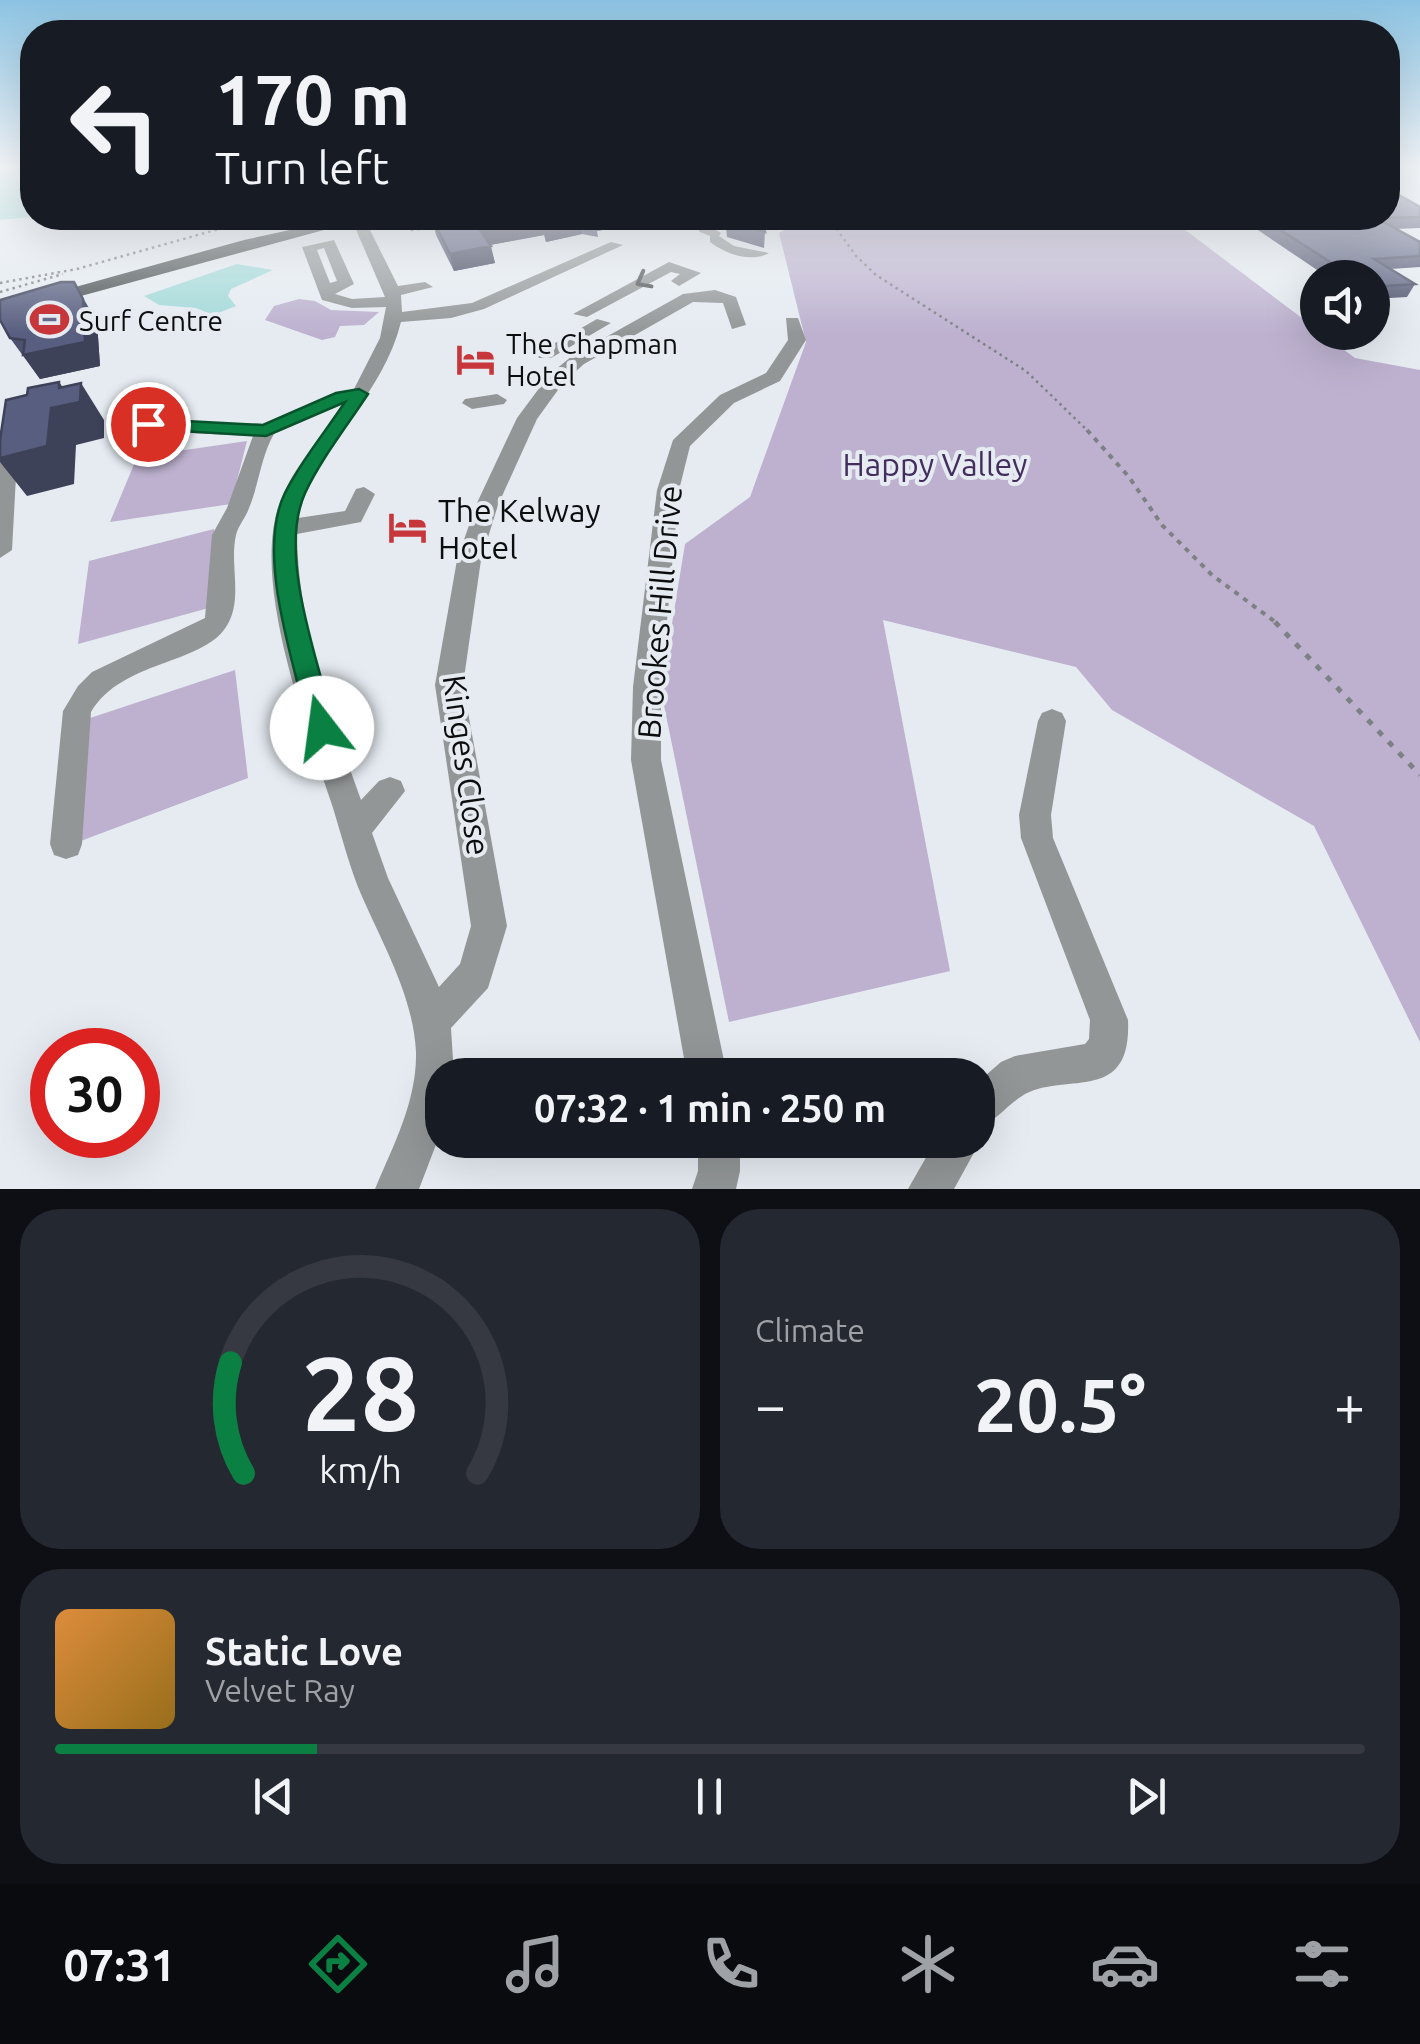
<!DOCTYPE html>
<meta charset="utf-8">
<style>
:root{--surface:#171b24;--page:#242831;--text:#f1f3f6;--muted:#9ea1a6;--line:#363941;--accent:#0b8043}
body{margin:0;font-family:Ubuntu,sans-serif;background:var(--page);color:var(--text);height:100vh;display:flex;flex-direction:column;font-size:38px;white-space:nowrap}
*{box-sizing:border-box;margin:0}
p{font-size:32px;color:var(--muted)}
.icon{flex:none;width:55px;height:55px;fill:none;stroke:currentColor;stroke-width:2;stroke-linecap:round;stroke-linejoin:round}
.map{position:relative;height:1189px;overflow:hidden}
.drawer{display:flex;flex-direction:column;gap:20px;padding:20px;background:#0d0f14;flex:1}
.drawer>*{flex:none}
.hud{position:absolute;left:20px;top:20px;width:1380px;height:210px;border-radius:40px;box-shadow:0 10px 40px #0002;background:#171b24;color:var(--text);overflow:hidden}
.controls{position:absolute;left:1300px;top:260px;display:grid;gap:20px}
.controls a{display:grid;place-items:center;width:90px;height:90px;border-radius:50%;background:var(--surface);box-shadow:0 10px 40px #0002;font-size:50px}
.speed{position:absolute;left:30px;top:1028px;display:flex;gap:20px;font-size:50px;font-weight:700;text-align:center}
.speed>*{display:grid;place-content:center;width:130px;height:130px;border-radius:50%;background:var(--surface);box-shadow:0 10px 40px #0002;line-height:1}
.speed .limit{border:15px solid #d22;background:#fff;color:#111}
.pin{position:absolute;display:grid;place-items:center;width:85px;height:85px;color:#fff;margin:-42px;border:5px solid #fff;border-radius:50%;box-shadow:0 2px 10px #0007}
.me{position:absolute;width:110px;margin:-55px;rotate:345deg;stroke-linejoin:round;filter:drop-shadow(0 0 8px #0008)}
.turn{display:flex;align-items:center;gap:35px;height:210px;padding:0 30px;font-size:45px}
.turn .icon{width:130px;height:130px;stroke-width:2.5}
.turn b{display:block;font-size:70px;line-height:85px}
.big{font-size:75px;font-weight:700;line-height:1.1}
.drawer .widget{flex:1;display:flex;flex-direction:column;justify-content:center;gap:15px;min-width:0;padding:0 35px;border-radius:40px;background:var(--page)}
.drawer .dial{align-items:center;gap:0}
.dial svg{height:260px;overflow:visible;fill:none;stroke:var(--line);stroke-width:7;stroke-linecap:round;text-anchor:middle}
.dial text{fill:var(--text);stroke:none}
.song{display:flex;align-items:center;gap:30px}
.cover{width:120px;height:120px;border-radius:15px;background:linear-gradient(135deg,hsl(30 70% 55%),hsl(40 70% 35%))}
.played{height:10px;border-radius:5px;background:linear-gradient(90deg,var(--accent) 20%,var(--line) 20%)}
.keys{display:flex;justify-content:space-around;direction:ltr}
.heat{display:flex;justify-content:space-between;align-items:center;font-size:55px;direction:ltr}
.drawer .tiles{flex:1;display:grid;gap:20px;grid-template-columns:1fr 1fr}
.widget:last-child{grid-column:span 2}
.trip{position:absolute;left:425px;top:1058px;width:570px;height:100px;border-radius:40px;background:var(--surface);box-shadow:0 10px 40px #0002;font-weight:700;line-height:100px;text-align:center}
.tabs{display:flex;height:160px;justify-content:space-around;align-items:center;background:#090b0e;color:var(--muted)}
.tabs .icon{width:70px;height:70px}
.tabs .active{color:var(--accent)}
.tabs b{font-size:45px;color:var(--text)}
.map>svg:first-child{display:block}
.green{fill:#bdb1cf}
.water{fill:#a3d9d8}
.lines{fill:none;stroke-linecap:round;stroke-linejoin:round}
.path-far2{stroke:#7d8185;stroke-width:2.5;stroke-dasharray:2.5 4;stroke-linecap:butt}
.path-far1{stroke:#7d8185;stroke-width:4;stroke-dasharray:5 6;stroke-linecap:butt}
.path{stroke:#7d8185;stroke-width:5;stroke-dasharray:6 9;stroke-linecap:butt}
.minor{fill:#939697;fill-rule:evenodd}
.major{fill:#4c5254;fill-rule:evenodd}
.wall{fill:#4c516d}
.shaded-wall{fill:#3e4259}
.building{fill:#585e7f;stroke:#3e4259;stroke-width:2.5}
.oneway{stroke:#505253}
.route{fill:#0b8043;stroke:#07532c;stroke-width:2.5}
.labels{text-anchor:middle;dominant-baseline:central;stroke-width:8;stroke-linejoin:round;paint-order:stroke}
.far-poi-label{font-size:28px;fill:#0c0d0f;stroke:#e5ebf1;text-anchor:start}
.park-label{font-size:32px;fill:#432d5e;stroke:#e5ebf1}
.poi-label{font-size:32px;fill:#0c0d0f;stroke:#e5ebf1;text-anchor:start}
.street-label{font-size:32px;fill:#0c0d0f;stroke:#e5ebf1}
</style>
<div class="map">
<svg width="1420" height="1189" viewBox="0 0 1420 1189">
<rect width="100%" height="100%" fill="#e5ebf1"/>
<!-- green -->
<path class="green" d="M786 218H1178L1180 226 1355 358 1420 370V1042L1314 826 1112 710 1076 667 883 620 950 971 729 1022 661 691 685 544 750 497 806 342 779 233 786 229Z
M299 299 315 301 331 310 379 312 364 325 340 326 335 337 322 340 265 320 274 306Z
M247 441 231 504 110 522 137 457Z
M214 529 216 606 78 644 89 561Z
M235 670 248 778 78 842 84 720Z"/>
<!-- water -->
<path class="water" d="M0 168H32V217L0 220Z
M237 264 273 270 231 289 228 296 236 306 213 315 196 308 159 305 144 296Z"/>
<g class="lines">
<!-- path-far2 -->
<path class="path-far2" d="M829 218 856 256 876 275 1026 371 1090 433
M379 221 398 218
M386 222 411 230 435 227
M0 283 77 269 258 218
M0 292 63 274"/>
<!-- path-far1 -->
<path class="path-far1" d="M1087 430 1129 477 1162 525 1212 575 1278 624"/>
<!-- path -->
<path class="path" d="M1275 622 1420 775"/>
<!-- minor -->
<path class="minor" d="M351 218H364L398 286 425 282 433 287 401 295 402 312 472 303 611 242 623 245 484 309 451 318 401 322C383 396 316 446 298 518L345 511 356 489 364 487 375 494 361 522 297 534C298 626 330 714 361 800L379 781 390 777 401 781 405 791 372 833 388 878 439 987 460 964 471 926 435 685 457 560 476 505 517 418 549 375 572 356 683 294 715 290 736 297 746 325 732 329 723 303 693 302 584 364 563 383 537 419 498 505 481 560 463 685 507 926 488 988 451 1028 454 1075H442V1129L419 1189H375C394 1144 417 1101 416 1052 413 993 380 940 358 887 348 861 341 834 333 808 307 730 258 600 275 519 284 476 321 438 345 403L274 434C261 456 259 484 249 508 246 517 238 526 236 535 229 565 244 600 226 627 201 665 122 660 91 712L82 844 78 855 66 859 54 855 50 844 63 711 78 686 92 672 205 618 212 535 227 508 253 436 147 431 138 424 134 406 144 400 151 402 158 421 263 424 335 393 354 389 380 338 386 307 352 308 322 300 302 247 334 240 354 284 335 294 352 299 385 297ZM324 248 337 281 330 283 317 250Z
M690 218H708L711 227 721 233 719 236 734 246 769 253C751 263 726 254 710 242V236L700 232Z
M669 262 701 273 679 286 671 281 680 274 671 272 587 317 573 314Z
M786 318H798L806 340 780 381 734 403 690 446 679 490 661 687V760L727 1075H687L631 760 633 687 657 490 673 440 720 395 766 373 788 340Z
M597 319 611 323 551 358H539L536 354Z
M497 394 507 400 504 404 472 409 462 403 465 399Z
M8 434 18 440 12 550 0 558V437Z
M1052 709 1062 713 1066 721 1051 815 1053 838 1128 1020C1132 1107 1063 1070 1022 1096 1006 1106 996 1121 978 1128V1082L1001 1062 1015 1056 1085 1044 1089 1039 1090 1020 1021 838 1019 815 1038 721 1042 713Z
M978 1132 981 1140 954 1189H908L936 1140H978Z
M698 1140H740V1171L736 1189H692L698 1171Z"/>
<!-- major -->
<path class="major" d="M345 218H368L0 318V308L244 240Z"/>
</g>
<!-- wall -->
<path class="wall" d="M1420 207V228L1396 229 1420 242V267L1391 269 1415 284 1407 297 1372 299V278H1329L1240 218H1388Z
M432 218H666L597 231 598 237 582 234 546 242 544 235 490 245 495 263 454 271 436 235Z
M721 218H761L765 232 764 248 727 237 726 229H721Z
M97 322 100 366 40 379 10 338Z"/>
<!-- shaded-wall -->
<path class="shaded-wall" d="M580 218 582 234 546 242 543 225Z
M592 218H666L597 231 596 221Z
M542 219 544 235 484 246 480 230Z
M491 246 495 263 454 271 450 254Z
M74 282 97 322 100 366 40 379 23 355Z
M59 382 74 403 81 383 104 420V438L76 445 74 484 27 496 0 462V458L51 408 59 388Z"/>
<!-- building -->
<path class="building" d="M1388 189 1420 207V217L1376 218 1420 242V256L1374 259 1415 284 1372 287V278H1355L1262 218H1388Z
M432 218H593L596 221 580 218 543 225 542 219 480 230 491 246 450 254Z
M727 218H761L765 232 727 221Z
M61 282H74L83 299 85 342 23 355 25 340 10 338 0 320V300Z
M59 382V388L81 383 80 402 51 408 47 446 0 458V440L6 400 27 395 28 388Z"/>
<!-- one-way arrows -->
<defs><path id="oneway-chevron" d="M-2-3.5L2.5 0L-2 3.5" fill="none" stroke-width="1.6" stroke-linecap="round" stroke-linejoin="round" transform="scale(2.5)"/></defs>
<use class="oneway" href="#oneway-chevron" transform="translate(643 281) rotate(152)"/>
<!-- sky -->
<linearGradient id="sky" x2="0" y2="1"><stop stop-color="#8cc3e2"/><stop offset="0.5" stop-color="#f3f6f9"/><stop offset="1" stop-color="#f3f6f9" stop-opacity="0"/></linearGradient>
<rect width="1420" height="334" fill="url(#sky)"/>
<!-- route -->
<path class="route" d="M359 389 368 394C347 426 321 459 305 493 277 555 319 664 335 728L331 736 322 739 313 736 309 728C294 663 255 554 285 493 301 461 326 431 345 402L266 436 148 429 139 424 148 419 263 425 336 393Z"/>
<!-- icons -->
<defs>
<symbol id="stadium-bare" viewBox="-9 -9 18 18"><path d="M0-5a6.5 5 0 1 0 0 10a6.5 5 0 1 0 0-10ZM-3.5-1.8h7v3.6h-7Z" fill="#c6363a" stroke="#e5ebf1" stroke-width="2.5" paint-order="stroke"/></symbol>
<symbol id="hotel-bare" viewBox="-9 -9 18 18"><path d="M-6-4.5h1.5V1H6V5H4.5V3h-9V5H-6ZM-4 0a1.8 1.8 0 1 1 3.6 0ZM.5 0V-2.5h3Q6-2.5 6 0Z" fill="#c6363a" stroke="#e5ebf1" stroke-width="2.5" paint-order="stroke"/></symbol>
</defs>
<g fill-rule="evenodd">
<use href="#stadium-bare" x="22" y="292" width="55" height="55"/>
<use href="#hotel-bare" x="448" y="332" width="55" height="55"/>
<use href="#hotel-bare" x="380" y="500" width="55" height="55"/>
</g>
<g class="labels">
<!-- far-poi labels -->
<g class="far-poi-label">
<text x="79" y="320">Surf Centre</text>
<text x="506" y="343">The Chapman<tspan x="506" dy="32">Hotel</tspan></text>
</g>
<!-- park labels -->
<g class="park-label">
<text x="935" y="464">Happy Valley</text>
</g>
<!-- poi labels -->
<g class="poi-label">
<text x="438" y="510">The Kelway<tspan x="438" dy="37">Hotel</tspan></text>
</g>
<!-- street labels -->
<g class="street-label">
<text transform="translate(659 612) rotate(-85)">Brookes Hill Drive</text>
<text transform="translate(467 765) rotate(82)">Kinges Close</text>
</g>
</g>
</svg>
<div class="controls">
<a><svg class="icon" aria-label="sound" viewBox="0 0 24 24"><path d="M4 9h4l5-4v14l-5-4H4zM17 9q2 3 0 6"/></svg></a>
</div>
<div class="speed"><div class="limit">30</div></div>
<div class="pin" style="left:148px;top:424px;background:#d93025"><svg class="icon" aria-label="arrive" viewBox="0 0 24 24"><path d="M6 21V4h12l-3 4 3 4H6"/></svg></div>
<svg class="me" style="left:322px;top:728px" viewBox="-20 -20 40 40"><circle r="19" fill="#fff"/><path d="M0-13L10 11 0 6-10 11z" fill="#0b8043"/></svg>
<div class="trip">07:32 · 1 min · 250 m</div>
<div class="hud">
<div class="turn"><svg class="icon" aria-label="left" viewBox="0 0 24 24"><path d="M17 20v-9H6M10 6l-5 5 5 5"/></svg><div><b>170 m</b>Turn left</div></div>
</div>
</div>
<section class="drawer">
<div class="tiles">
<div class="widget dial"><svg viewBox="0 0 100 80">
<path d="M14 69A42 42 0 1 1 86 69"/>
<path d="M14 69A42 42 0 0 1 10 35" stroke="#0b8043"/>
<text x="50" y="56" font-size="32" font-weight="700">28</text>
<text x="50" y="72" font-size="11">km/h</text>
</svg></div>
<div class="widget"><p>Climate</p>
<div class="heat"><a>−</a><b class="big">20.5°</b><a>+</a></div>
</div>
<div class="widget">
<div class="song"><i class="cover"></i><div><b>Static Love</b><p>Velvet Ray</p></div></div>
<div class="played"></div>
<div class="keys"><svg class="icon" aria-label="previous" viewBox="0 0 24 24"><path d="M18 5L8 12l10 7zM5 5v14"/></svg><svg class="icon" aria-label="pause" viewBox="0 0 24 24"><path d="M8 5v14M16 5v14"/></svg><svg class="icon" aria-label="next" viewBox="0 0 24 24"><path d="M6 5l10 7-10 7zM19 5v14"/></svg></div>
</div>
</div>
</section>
<nav class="tabs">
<b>07:31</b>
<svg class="icon active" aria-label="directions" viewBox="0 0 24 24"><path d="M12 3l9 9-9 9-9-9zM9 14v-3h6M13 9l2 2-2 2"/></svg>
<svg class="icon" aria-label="music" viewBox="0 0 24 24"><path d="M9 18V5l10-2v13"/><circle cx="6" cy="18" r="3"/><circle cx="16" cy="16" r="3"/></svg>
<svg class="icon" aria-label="phone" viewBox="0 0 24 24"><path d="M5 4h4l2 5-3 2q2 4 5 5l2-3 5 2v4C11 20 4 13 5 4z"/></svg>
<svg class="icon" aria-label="climate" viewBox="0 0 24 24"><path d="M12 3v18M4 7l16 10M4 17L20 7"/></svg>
<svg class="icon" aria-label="car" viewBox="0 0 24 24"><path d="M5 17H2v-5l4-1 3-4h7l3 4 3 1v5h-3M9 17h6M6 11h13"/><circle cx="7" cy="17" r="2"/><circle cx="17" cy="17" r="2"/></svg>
<svg class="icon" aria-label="filters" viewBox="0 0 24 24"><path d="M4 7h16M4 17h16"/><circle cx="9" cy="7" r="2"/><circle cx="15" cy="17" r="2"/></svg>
</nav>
